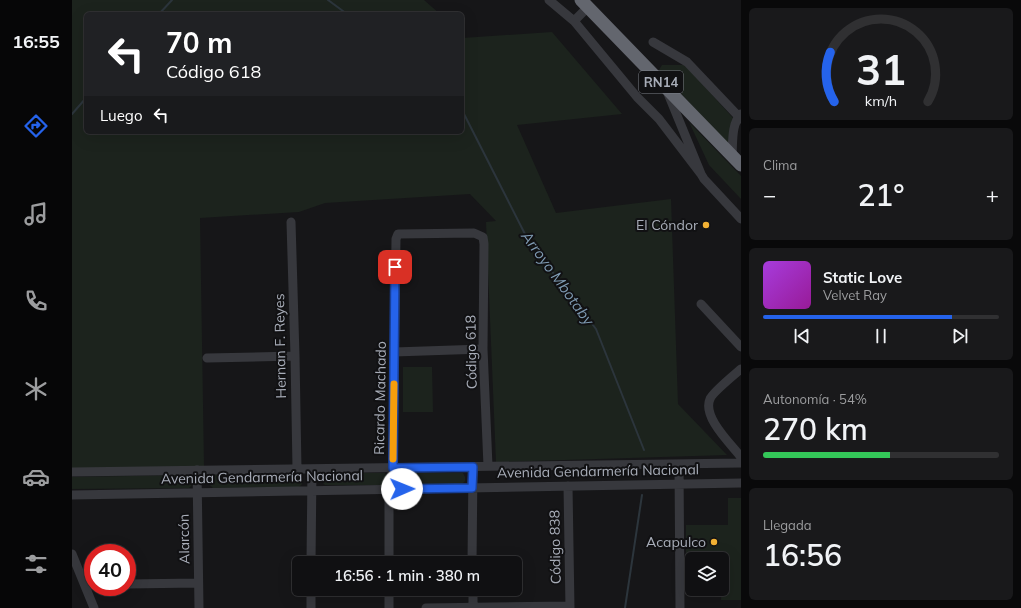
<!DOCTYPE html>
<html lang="es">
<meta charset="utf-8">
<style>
:root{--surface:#101012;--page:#19191b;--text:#f1f3f6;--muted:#9c9d9f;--line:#303032;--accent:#2563eb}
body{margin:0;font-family:Mulish,sans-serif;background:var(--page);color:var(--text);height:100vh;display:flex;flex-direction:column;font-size:15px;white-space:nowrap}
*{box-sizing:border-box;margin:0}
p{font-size:13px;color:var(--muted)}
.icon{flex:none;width:22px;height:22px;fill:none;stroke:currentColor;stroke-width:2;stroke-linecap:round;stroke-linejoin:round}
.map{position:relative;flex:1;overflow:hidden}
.panel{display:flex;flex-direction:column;gap:8px;padding:8px;background:#09090a;width:280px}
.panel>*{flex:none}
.guide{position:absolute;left:12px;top:12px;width:380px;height:122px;border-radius:6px;box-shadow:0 4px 16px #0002,0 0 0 1px var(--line);background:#202124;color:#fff;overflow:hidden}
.controls{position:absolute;left:613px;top:552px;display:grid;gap:8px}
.controls a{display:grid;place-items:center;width:44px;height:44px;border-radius:6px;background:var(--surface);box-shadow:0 4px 16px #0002,0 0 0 1px var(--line);font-size:20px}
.speed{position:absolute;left:12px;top:544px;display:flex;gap:8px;font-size:20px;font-weight:700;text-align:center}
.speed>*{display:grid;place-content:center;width:52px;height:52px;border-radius:50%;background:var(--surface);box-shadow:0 4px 16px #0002,0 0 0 1px var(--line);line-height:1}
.speed .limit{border:6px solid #d22;background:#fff;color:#111}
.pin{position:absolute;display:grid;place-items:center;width:34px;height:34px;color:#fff;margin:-17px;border-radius:8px;box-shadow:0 2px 6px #0006}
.me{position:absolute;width:44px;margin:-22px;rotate:89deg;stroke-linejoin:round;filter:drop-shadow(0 0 3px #0008)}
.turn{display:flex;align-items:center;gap:14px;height:84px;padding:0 16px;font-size:18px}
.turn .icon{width:52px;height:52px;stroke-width:2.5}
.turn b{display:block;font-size:28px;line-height:34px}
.then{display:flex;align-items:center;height:38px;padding:0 16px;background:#0003;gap:8px;font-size:15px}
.big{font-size:30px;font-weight:600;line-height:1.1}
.panel .card{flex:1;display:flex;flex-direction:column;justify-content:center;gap:6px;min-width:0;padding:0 14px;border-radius:6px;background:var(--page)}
.panel .dial{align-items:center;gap:0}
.dial svg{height:104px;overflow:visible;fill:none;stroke:var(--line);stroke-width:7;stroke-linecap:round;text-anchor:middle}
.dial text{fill:var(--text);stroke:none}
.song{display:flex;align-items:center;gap:12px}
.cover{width:48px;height:48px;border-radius:6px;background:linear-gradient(135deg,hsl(280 70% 55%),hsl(300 70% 35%))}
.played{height:4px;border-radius:2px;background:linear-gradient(90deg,var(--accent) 80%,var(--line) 80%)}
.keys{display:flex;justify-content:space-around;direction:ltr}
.heat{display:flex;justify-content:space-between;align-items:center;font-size:22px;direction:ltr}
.charge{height:6px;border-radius:3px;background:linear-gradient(90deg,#34c759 54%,var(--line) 0)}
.trip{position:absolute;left:220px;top:556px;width:230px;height:40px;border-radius:6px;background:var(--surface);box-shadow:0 4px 16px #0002,0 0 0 1px var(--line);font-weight:600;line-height:40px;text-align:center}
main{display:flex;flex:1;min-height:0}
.tab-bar{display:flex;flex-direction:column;width:72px;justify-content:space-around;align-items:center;background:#060607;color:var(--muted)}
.tab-bar .icon{width:28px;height:28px}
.tab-bar .active{color:var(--accent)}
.tab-bar b{font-size:18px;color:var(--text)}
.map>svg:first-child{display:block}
.green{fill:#1c231d}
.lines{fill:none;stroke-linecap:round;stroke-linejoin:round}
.stream{stroke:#2c353c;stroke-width:2}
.minor{stroke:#37383d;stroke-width:9}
.highway{stroke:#63666e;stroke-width:13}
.route-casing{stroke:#184099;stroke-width:10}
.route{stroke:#2563eb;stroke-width:7}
.slow{stroke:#f59e0b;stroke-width:7}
.poi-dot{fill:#f2b134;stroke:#111113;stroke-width:1.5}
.labels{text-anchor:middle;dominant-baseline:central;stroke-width:4;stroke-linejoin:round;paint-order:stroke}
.shield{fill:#111113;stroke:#7b7e86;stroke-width:1}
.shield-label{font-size:13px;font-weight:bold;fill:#a8adb8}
.poi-label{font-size:14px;fill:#a8adb8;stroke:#111113;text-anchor:end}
.street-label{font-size:14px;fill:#a8adb8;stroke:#111113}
.water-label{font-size:15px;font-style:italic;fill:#7f9bb3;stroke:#111113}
</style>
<main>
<nav class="tab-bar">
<b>16:55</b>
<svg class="icon active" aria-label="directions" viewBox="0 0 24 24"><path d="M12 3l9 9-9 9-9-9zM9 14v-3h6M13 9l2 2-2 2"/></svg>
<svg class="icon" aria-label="music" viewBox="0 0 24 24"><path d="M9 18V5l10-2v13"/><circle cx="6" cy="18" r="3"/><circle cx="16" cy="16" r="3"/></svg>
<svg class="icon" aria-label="phone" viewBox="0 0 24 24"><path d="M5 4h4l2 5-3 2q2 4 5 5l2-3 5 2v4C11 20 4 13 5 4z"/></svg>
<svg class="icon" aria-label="climate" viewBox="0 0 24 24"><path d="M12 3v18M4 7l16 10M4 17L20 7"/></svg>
<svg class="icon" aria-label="car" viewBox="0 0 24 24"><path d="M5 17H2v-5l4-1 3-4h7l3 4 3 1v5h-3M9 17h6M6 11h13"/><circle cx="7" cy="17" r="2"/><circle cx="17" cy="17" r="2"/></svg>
<svg class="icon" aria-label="filters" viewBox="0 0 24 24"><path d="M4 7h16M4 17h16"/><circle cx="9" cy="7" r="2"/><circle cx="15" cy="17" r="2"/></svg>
</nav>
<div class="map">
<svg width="669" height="608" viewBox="0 0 669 608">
<rect width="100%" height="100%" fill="#161618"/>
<!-- green -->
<path class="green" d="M0 0H352L368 14H14V132H390V38L480 32 550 114 445 125 484 213 599 199 606 404 655 455 424 462 414 222 424 221 398 194 253 203 227 212 128 218 132 466 0 471Z
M590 65H613L661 118 659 147 587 70Z
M617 122 669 176V199L637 165Z
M331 367H360L361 412H331Z
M253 473H313L315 477V481L310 485H253L250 482V476Z
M331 473H391L393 477V481L389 485H331L328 482V475Z
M226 474 230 478V484L227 487 141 488 137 484 138 478 141 475Z
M116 475 120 479V485L117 488 0 489V477Z
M656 498H669V600H649L650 559H620V568H614V525H656Z"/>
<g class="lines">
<!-- stream -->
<path class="stream" d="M256 0 275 14
M87 14 100 0
M390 110 456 240 524 329 572 450
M0 114 14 98
M553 608 570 495"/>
<!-- minor -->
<path class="minor" d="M477 0 502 21 565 97 587 119 629 174
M502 21 516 7
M581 42 615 62 669 119
M595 91 629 174 632 179 669 219
M660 156C661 143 659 124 669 114
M219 222 223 356 225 469
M629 304 669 347
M322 352 411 349
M135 358 223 356
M669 369C662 375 640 393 638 399 630 417 659 444 669 457
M607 464 608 608
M125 470 127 608
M0 472 669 463
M496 486 498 608
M0 495 669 483
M0 554 22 608
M239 563 240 469
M317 563V489L321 468 324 239 326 234 402 233 411 237 412 244 411 349 416 466
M400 563 401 467
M55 584 126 583
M317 589V608
M401 589V608
M239 608V589
M354 608 498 606"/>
<!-- highway -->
<path class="highway" d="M509 0 669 165"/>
</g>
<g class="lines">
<defs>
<path id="route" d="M323 267 321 468 401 467 400 488 330 489"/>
</defs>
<!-- route casing -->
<use href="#route" class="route-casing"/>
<!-- route -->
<use href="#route" class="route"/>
<!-- slow -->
<path class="slow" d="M321 459 322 384"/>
</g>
<!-- markers -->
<g class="poi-dot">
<circle cx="634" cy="225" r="4"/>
<circle cx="642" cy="542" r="4"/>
</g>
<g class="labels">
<!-- shield labels -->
<rect class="shield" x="567" y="71" width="44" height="22" rx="3"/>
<g class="shield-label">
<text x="589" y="82">RN14</text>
</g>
<!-- poi labels -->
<g class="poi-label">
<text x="626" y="225">El Cóndor</text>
<text x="634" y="542">Acapulco</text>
</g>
<!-- street labels -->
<g class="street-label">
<text transform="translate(208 346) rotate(-91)">Hernan F. Reyes</text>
<text transform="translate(399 352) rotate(-91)">Código 618</text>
<text transform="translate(308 398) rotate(-89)">Ricardo Machado</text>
<text transform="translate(526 471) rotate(-1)">Avenida Gendarmería Nacional</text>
<text transform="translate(190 477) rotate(-1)">Avenida Gendarmería Nacional</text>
<text transform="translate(112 539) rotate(-91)">Alarcón</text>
<text transform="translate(483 547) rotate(-91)">Código 838</text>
</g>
<!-- water labels -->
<g class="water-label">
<text transform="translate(486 278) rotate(54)">Arroyo Mbotaby</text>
</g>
</g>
</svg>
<div class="controls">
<a><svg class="icon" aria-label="layers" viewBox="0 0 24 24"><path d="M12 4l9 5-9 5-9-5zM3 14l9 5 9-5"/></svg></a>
</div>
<div class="speed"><div class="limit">40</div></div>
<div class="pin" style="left:323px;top:267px;background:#d93025"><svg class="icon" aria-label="arrive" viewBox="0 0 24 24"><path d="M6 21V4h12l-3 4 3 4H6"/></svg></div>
<svg class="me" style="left:330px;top:489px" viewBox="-20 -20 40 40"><circle r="19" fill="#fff"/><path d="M0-13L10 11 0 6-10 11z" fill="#2563eb"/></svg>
<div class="trip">16:56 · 1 min · 380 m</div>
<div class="guide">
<div class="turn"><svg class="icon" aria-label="left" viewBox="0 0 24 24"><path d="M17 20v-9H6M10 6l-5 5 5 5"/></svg><div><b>70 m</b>Código 618</div></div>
<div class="then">Luego<svg class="icon" aria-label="left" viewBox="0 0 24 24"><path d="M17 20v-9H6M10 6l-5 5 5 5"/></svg></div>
</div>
</div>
<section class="panel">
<div class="card dial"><svg viewBox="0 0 100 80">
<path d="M14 69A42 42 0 1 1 86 69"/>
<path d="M14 69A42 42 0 0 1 11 31" stroke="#2563eb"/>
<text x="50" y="56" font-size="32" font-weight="700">31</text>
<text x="50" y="72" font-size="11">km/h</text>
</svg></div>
<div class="card"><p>Clima</p>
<div class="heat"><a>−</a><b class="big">21°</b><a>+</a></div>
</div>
<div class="card">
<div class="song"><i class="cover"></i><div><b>Static Love</b><p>Velvet Ray</p></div></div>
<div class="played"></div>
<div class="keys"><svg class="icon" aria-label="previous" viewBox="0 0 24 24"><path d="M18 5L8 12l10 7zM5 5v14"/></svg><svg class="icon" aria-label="pause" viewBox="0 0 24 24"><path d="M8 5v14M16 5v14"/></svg><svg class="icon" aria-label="next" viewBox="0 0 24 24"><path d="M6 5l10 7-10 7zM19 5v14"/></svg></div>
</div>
<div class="card"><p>Autonomía · 54%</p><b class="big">270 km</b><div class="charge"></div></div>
<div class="card"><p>Llegada</p><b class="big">16:56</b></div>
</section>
</main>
